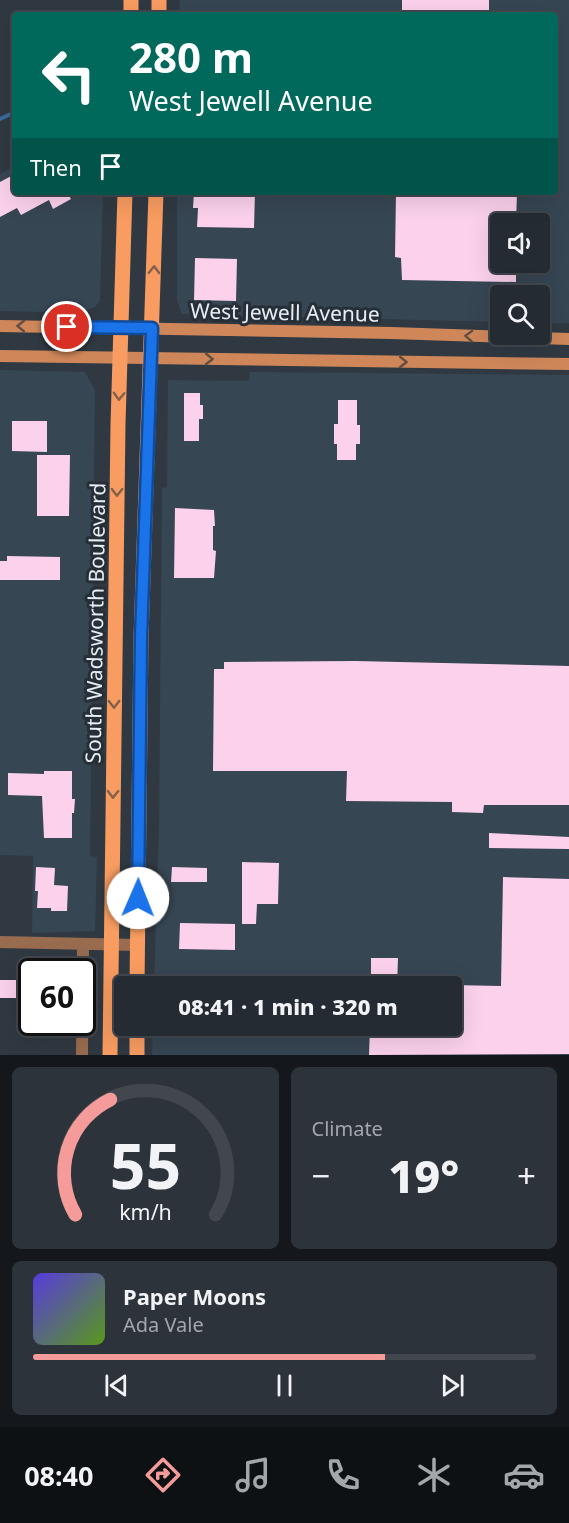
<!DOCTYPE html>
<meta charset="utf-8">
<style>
:root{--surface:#242b32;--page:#2c333a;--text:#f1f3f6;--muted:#a3a7ac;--line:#41474d;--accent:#f59b9a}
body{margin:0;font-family:"Noto Sans",sans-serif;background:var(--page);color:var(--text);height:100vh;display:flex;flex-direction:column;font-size:22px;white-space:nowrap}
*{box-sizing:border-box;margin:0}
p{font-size:20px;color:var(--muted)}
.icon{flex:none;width:33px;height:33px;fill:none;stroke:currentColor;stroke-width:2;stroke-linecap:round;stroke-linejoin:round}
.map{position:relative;height:1055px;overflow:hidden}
.side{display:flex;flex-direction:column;gap:12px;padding:12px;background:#14181c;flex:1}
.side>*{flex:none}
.top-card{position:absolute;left:12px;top:12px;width:546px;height:183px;border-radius:6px;box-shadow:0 6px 24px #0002,0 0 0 2px var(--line);background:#00695c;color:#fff;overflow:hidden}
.fabs{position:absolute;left:490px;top:213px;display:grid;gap:12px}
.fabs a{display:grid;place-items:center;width:60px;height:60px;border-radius:6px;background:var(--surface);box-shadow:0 6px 24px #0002,0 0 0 2px var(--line);font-size:30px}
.speed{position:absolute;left:18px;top:958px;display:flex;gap:12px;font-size:30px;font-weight:700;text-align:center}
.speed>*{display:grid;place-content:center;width:78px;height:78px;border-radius:50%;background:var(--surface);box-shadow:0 6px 24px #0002,0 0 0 2px var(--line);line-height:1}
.speed .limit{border:3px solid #111;border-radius:9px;background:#fff;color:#111}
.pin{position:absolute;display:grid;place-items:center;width:51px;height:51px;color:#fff;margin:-26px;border:3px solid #fff;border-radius:50%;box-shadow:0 2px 6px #0007}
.me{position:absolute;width:66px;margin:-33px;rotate:1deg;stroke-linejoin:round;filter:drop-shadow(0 0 4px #0008)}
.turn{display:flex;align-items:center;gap:21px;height:126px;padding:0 18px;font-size:27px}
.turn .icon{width:78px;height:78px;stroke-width:2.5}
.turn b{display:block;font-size:42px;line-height:51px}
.then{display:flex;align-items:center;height:57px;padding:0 18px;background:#0003;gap:12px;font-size:22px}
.big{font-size:45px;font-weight:800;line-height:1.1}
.side .tile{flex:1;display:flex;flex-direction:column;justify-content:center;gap:9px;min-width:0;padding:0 21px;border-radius:9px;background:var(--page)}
.side .dial{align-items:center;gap:0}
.dial svg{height:156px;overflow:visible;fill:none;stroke:var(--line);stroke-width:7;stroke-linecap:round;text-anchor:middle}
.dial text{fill:var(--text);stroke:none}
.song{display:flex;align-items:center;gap:18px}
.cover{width:72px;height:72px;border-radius:9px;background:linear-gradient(135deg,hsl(250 70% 55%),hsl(90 70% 35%))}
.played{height:6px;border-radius:3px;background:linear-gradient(90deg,var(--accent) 70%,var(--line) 70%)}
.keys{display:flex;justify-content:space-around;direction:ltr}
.heat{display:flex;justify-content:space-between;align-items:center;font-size:33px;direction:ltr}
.side .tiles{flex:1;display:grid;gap:12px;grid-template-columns:1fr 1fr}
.tile:last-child{grid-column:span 2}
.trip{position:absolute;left:114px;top:976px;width:348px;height:60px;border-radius:6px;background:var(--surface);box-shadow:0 6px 24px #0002,0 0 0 2px var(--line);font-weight:800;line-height:60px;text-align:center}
.dock{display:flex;height:96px;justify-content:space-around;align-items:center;background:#0e1114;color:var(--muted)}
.dock .icon{width:42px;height:42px}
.dock .selected{color:var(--accent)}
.dock b{font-size:27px;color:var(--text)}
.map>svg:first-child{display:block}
.built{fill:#374653;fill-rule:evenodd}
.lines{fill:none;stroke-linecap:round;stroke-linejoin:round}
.stream{stroke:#3b6a9d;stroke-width:4}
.building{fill:#fbd1eb}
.minor{stroke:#996c50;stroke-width:12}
.secondary{stroke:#cf875a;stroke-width:12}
.primary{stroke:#f89c61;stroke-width:15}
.oneway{stroke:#84604a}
.oneway2{stroke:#614e43}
.route-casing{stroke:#114b97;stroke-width:15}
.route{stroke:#1a73e8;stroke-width:10}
.labels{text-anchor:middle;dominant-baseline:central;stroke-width:6;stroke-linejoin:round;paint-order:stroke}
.street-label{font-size:21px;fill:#e7edf3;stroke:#262f37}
</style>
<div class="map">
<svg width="569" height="1055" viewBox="0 0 569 1055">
<rect width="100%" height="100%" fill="#303942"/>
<!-- built -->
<path class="built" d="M180 0H569V323H540V296H501V322L182 314 177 301V192H555V15H179ZM501 224H540V262H501Z
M15 166V192H103L100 301 95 307 81 313 0 311V174Z
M0 370 85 372 95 390 90 856 97 857 95 931 32 933 33 856 0 855Z
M250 372 569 375V1055H152L153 1026H452V987H154L159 827 162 488 167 487 168 380 249 381Z"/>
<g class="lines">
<!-- stream -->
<path class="stream" d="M0 119 15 112"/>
</g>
<!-- building -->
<path class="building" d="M402 0H489V15H402Z
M15 174V192H67L71 199 53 209 49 200 21 215 17 208 0 217V182Z
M194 192H255L254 228 197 227 198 208H193Z
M396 192H517L516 224H501V262H516V282L402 280 401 258 395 257Z
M195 258 237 259 236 301 194 300Z
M184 393H200V405H203V419H199V441H184Z
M338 400H357V425H360V444H356V460H337V444H334V424H338Z
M12 421H47V452L12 451Z
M37 455H70L69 516H37Z
M175 508 214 510 215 526H213V550L216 551 214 578H174Z
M7 556 60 557V580H0V561H7Z
M355 661 569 666V805H484L483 813 452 812V802L346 801 347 771H213L214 669H224V662Z
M44 771H72V799H75L74 813H72V838H44L42 796 8 795V773L44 774Z
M489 833 569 837V849L489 848Z
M242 862 279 863 278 904H257L256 924H242Z
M36 867 55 868 54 885 68 886 67 911H51V908H37L38 891H35Z
M172 867 207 868V882H171Z
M503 877 569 879V1054L369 1055 370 1026H452V985L501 986Z
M180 923 235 924V950L179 949Z
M371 958H398L397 987H371Z
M0 980H19V998H0Z"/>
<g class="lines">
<!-- minor -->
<path class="minor" d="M0 942 138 945
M82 1055 83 944"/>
<!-- secondary -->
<path class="secondary" d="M0 326 392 333 569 339
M0 356 569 364"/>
<!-- primary -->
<path class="primary" d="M131 15V0
M159 15V0
M137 987 141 637 156 192
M110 1055 118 424 125 192
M137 1055V1026"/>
</g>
<!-- one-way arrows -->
<defs><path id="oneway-chevron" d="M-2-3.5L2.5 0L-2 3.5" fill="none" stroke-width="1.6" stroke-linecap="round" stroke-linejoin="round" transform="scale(1.5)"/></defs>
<g class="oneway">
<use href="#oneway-chevron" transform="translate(154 270) rotate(-89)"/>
<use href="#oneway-chevron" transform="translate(119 396) rotate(92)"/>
<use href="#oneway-chevron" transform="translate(117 492) rotate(91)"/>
<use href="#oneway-chevron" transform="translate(114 704) rotate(90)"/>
<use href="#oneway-chevron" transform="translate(113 794) rotate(91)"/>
</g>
<g class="oneway2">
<use href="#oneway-chevron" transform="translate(21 326) rotate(-179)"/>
<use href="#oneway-chevron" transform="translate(469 336) rotate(-178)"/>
<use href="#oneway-chevron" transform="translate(209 359) rotate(1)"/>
<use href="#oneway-chevron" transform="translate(403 362) rotate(1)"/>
</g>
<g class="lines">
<defs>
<path id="route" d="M67 327 152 328 141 637 138 898"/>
</defs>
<!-- route casing -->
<use href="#route" class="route-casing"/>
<!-- route -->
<use href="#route" class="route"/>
</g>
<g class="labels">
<!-- street labels -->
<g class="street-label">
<text transform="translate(285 312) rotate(1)">West Jewell Avenue</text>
<text transform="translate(95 623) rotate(-89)">South Wadsworth Boulevard</text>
</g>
</g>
</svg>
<div class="fabs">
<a><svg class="icon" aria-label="sound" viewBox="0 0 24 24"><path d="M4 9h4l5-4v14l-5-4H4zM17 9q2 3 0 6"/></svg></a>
<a><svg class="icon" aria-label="search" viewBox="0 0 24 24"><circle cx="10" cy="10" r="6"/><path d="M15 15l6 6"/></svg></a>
</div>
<div class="speed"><div class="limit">60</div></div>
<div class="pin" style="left:67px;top:327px;background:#d93025"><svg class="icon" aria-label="arrive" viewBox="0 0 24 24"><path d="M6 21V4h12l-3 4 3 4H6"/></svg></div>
<svg class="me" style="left:138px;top:898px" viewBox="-20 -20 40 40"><circle r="19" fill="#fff"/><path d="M0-13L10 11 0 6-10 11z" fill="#1a73e8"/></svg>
<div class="trip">08:41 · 1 min · 320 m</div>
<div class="top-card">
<div class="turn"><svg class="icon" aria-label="left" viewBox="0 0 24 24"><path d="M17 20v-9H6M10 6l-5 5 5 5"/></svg><div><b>280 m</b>West Jewell Avenue</div></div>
<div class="then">Then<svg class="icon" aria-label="arrive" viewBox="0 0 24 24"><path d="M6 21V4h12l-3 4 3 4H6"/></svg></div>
</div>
</div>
<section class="side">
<div class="tiles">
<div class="tile dial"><svg viewBox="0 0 100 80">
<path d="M14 69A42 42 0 1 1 86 69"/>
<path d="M14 69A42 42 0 0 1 32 10" stroke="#f59b9a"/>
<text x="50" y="56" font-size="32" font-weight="700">55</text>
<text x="50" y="72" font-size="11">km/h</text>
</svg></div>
<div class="tile"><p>Climate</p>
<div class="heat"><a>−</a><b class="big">19°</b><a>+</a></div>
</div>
<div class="tile">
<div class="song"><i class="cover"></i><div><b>Paper Moons</b><p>Ada Vale</p></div></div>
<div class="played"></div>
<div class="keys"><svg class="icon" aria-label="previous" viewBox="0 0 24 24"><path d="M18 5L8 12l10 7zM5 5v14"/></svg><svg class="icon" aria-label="pause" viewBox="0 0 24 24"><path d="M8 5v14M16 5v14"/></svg><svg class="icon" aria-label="next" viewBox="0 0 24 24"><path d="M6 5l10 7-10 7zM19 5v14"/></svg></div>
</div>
</div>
</section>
<nav class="dock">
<b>08:40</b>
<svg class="icon selected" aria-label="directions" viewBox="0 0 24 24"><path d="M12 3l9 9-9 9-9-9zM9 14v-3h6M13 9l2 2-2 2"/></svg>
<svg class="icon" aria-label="music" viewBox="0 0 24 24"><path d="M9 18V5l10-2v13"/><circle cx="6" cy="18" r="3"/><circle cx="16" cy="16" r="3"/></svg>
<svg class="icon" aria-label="phone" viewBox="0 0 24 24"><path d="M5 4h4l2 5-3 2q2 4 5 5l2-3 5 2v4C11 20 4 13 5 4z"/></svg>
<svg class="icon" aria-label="climate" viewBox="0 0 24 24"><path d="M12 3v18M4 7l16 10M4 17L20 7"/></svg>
<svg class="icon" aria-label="car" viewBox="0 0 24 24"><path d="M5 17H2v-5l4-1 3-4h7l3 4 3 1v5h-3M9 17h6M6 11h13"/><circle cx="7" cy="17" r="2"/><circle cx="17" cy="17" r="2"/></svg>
</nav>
